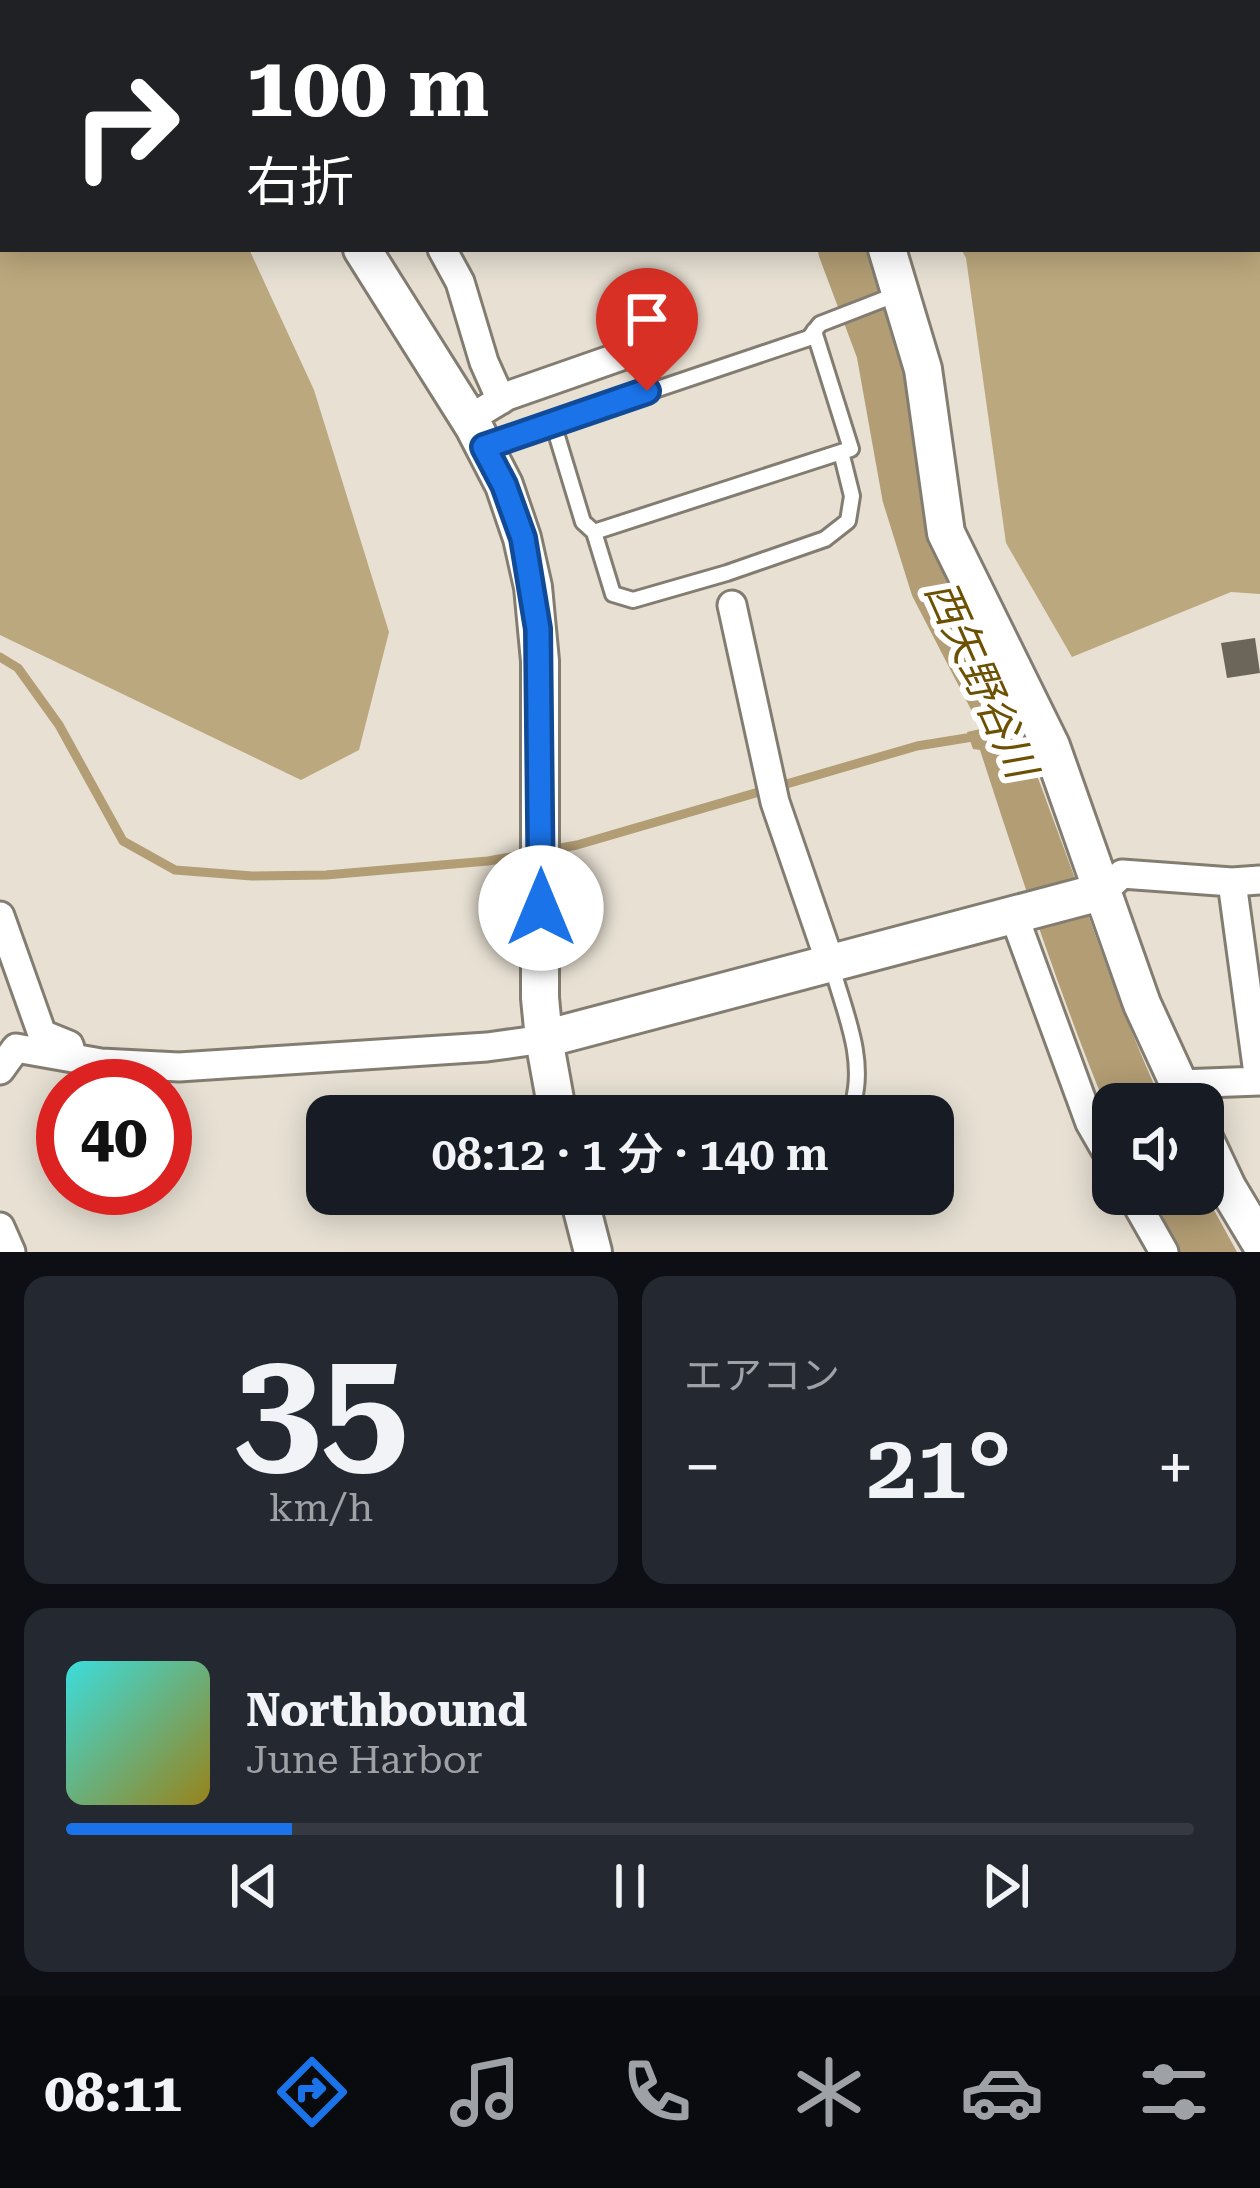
<!DOCTYPE html>
<html lang="ja">
<meta charset="utf-8">
<style>
:root{--surface:#171b24;--page:#242831;--text:#f1f3f6;--muted:#9ea1a6;--line:#363941;--accent:#1a73e8}
body{margin:0;font-family:"Roboto Serif","Noto Sans JP",serif;background:var(--page);color:var(--text);height:100vh;display:flex;flex-direction:column;font-size:45px;white-space:nowrap}
*{box-sizing:border-box;margin:0}
p{font-size:39px;color:var(--muted)}
.icon{flex:none;width:66px;height:66px;fill:none;stroke:currentColor;stroke-width:2;stroke-linecap:round;stroke-linejoin:round}
.map{position:relative;height:1252px;overflow:hidden}
.drawer{display:flex;flex-direction:column;gap:24px;padding:24px;background:#0d0f14;flex:1}
.drawer>*{flex:none}
.hud{position:absolute;left:0px;top:0px;width:1260px;height:252px;box-shadow:0 6px 30px #0003;background:#202124;color:#fff;overflow:hidden}
.fabs{position:absolute;left:1092px;top:1083px;display:grid;gap:24px}
.fabs a{display:grid;place-items:center;width:132px;height:132px;border-radius:24px;background:var(--surface);box-shadow:0 6px 30px #0003;font-size:60px}
.speed{position:absolute;left:36px;top:1059px;display:flex;gap:24px;font-size:60px;font-weight:700;text-align:center}
.speed>*{display:grid;place-content:center;width:156px;height:156px;border-radius:50%;background:var(--surface);box-shadow:0 6px 30px #0003;line-height:1}
.speed .limit{border:18px solid #d22;background:#fff;color:#111}
.pin{position:absolute;display:grid;place-items:center;width:102px;height:102px;color:#fff;margin:-123px -51px;border-radius:50% 50% 50% 0;rotate:-45deg;box-shadow:0 0 12px #0007}
.pin .icon{rotate:45deg}
.me{position:absolute;width:132px;margin:-66px;rotate:0deg;stroke-linejoin:round;filter:drop-shadow(0 0 9px #0008)}
.turn{display:flex;align-items:center;gap:42px;height:252px;padding:0 48px;font-size:54px}
.turn .icon{width:156px;height:156px;stroke-width:2.5}
.turn b{display:block;font-size:84px;line-height:102px}
.big{font-size:90px;font-weight:600;line-height:1.1}
.drawer .card{flex:1;display:flex;flex-direction:column;justify-content:center;gap:18px;min-width:0;padding:0 42px;border-radius:24px;background:var(--page)}
.drawer .dial{align-items:center;gap:0}
.dial b{font-size:156px;line-height:1}
.song{display:flex;align-items:center;gap:36px}
.cover{width:144px;height:144px;border-radius:18px;background:linear-gradient(135deg,hsl(180 70% 55%),hsl(50 70% 35%))}
.played{height:12px;border-radius:6px;background:linear-gradient(90deg,var(--accent) 20%,var(--line) 20%)}
.keys{display:flex;justify-content:space-around;direction:ltr}
.heat{display:flex;justify-content:space-between;align-items:center;font-size:66px;direction:ltr}
.drawer .tiles{flex:1;display:grid;gap:24px;grid-template-columns:1fr 1fr}
.card:last-child{grid-column:span 2}
.trip{position:absolute;left:306px;top:1095px;width:648px;height:120px;border-radius:24px;background:var(--surface);box-shadow:0 6px 30px #0003;font-weight:600;line-height:120px;text-align:center}
.dock{display:flex;height:192px;justify-content:space-around;align-items:center;background:#090b0e;color:var(--muted)}
.dock .icon{width:84px;height:84px}
.dock .selected{color:var(--accent)}
.dock b{font-size:54px;color:var(--text)}
.map>svg:first-child{display:block}
.forest{fill:#bca87e}
.water{fill:#b29d74}
.lines{fill:none;stroke-linecap:round;stroke-linejoin:round}
.stream{stroke:#b29d74;stroke-width:9}
.river{stroke:#b29d74;stroke-width:54}
.building{fill:#6b655a}
.service-casing{stroke:#837d71;stroke-width:20}
.minor-casing{stroke:#837d71;stroke-width:33}
.tertiary-casing{stroke:#837d71;stroke-width:42}
.motorway-casing{stroke:#837d71;stroke-width:57}
.service{stroke:#fff;stroke-width:14}
.minor{stroke:#fff;stroke-width:27}
.tertiary{stroke:#fff;stroke-width:36}
.motorway{stroke:#fff;stroke-width:51}
.route-casing{stroke:#114b97;stroke-width:30}
.route{stroke:#1a73e8;stroke-width:21}
.labels{text-anchor:middle;dominant-baseline:central;stroke-width:12;stroke-linejoin:round;paint-order:stroke}
.water-label{font-size:42px;font-style:italic;fill:#6d5103;stroke:#fff}
</style>
<div class="map">
<svg width="1260" height="1252" viewBox="0 0 1260 1252">
<rect width="100%" height="100%" fill="#e7e0d3"/>
<!-- forest -->
<path class="forest" d="M0 0H143L144 3H3V249H249L314 390 389 632 359 750 301 780 0 635Z
M844 0H1260V594L1231 592 1072 657 1006 543 966 258 961 249H1257V3H846Z"/>
<!-- water -->
<path class="water" d="M982 657C1015 712 1034 767 1056 827 1091 920 1121 1014 1163 1104H1113V1124C1062 1002 1021 876 980 750L973 749 967 732 985 728 993 714 969 668Z
M1203 1190 1237 1252H1180L1148 1194H1203Z"/>
<g class="lines">
<!-- stream -->
<path class="stream" d="M0 657 18 668 59 725 123 841 175 870 252 876 326 875 488 861 533 853
M549 850 577 845 917 746 979 736"/>
<!-- river -->
<path class="river" d="M753 0 754 3
M845 249 883 350 909 495 937 585 1010 726"/>
</g>
<!-- building -->
<path class="building" d="M1255 638 1260 673 1227 678 1221 643Z"/>
<g class="lines">
<defs>
<path id="service" d="M553 423 583 522 594 532 841 452 851 449 814 331
M485 447 809 338 820 324 900 293
M594 532 613 594 633 600 727 573 825 539 848 521 852 496 841 452
M827 1110 853 1103C866 1058 844 1011 832 967"/>
<path id="minor" d="M378 0 379 3
M544 0 546 3
M646 0 648 3
M442 249 460 282 484 362 501 400
M469 419 507 396 673 338
M732 605 775 802 830 962
M1232 882 1259 1081
M1104 891 1122 874 1232 882 1260 880
M1013 913 1090 1123 1113 1163
M0 916 42 1034 69 1045 70 1048
M0 1070 16 1048 101 1063 179 1067 487 1047 544 1039
M1179 1084 1260 1081
M1131 1194 1164 1252
M0 1227 11 1252"/>
<path id="tertiary" d="M204 0 205 3
M796 0 797 3
M362 249 474 427 504 485 522 538 533 587 540 661V998L544 1039 558 1116
M887 249 923 369 946 533 1051 746 1142 1004 1188 1104
M544 1039 1104 891
M1203 1136 1227 1187 1260 1242
M578 1194 593 1252"/>
<path id="motorway" d="M6 3 12 0
M119 3 124 0
M0 65 3 64"/>
</defs>
<!-- service casing -->
<use href="#service" class="service-casing"/>
<!-- minor casing -->
<use href="#minor" class="minor-casing"/>
<!-- tertiary casing -->
<use href="#tertiary" class="tertiary-casing"/>
<!-- motorway casing -->
<use href="#motorway" class="motorway-casing"/>
<!-- service -->
<use href="#service" class="service"/>
<!-- minor -->
<use href="#minor" class="minor"/>
<!-- tertiary -->
<use href="#tertiary" class="tertiary"/>
<!-- motorway -->
<use href="#motorway" class="motorway"/>
</g>
<g class="lines">
<defs>
<path id="route" d="M541 908 538 629 523 538 504 485 484 447 647 391"/>
</defs>
<!-- route casing -->
<use href="#route" class="route-casing"/>
<!-- route -->
<use href="#route" class="route"/>
</g>
<g class="labels">
<!-- water labels -->
<g class="water-label">
<text transform="translate(981 679) rotate(66)">西矢野谷川</text>
</g>
</g>
</svg>
<div class="fabs">
<a><svg class="icon" aria-label="sound" viewBox="0 0 24 24"><path d="M4 9h4l5-4v14l-5-4H4zM17 9q2 3 0 6"/></svg></a>
</div>
<div class="speed"><div class="limit">40</div></div>
<div class="pin" style="left:647px;top:391px;background:#d93025"><svg class="icon" aria-label="arrive" viewBox="0 0 24 24"><path d="M6 21V4h12l-3 4 3 4H6"/></svg></div>
<svg class="me" style="left:541px;top:908px" viewBox="-20 -20 40 40"><circle r="19" fill="#fff"/><path d="M0-13L10 11 0 6-10 11z" fill="#1a73e8"/></svg>
<div class="trip">08:12 · 1 分 · 140 m</div>
<div class="hud">
<div class="turn"><svg class="icon" aria-label="right" viewBox="0 0 24 24"><path d="M7 20v-9h11M14 6l5 5-5 5"/></svg><div><b>100 m</b>右折</div></div>
</div>
</div>
<section class="drawer">
<div class="tiles">
<div class="card dial"><b>35</b><p>km/h</p></div>
<div class="card"><p>エアコン</p>
<div class="heat"><a>−</a><b class="big">21°</b><a>+</a></div>
</div>
<div class="card">
<div class="song"><i class="cover"></i><div><b>Northbound</b><p>June Harbor</p></div></div>
<div class="played"></div>
<div class="keys"><svg class="icon" aria-label="previous" viewBox="0 0 24 24"><path d="M18 5L8 12l10 7zM5 5v14"/></svg><svg class="icon" aria-label="pause" viewBox="0 0 24 24"><path d="M8 5v14M16 5v14"/></svg><svg class="icon" aria-label="next" viewBox="0 0 24 24"><path d="M6 5l10 7-10 7zM19 5v14"/></svg></div>
</div>
</div>
</section>
<nav class="dock">
<b>08:11</b>
<svg class="icon selected" aria-label="directions" viewBox="0 0 24 24"><path d="M12 3l9 9-9 9-9-9zM9 14v-3h6M13 9l2 2-2 2"/></svg>
<svg class="icon" aria-label="music" viewBox="0 0 24 24"><path d="M9 18V5l10-2v13"/><circle cx="6" cy="18" r="3"/><circle cx="16" cy="16" r="3"/></svg>
<svg class="icon" aria-label="phone" viewBox="0 0 24 24"><path d="M5 4h4l2 5-3 2q2 4 5 5l2-3 5 2v4C11 20 4 13 5 4z"/></svg>
<svg class="icon" aria-label="climate" viewBox="0 0 24 24"><path d="M12 3v18M4 7l16 10M4 17L20 7"/></svg>
<svg class="icon" aria-label="car" viewBox="0 0 24 24"><path d="M5 17H2v-5l4-1 3-4h7l3 4 3 1v5h-3M9 17h6M6 11h13"/><circle cx="7" cy="17" r="2"/><circle cx="17" cy="17" r="2"/></svg>
<svg class="icon" aria-label="filters" viewBox="0 0 24 24"><path d="M4 7h16M4 17h16"/><circle cx="9" cy="7" r="2"/><circle cx="15" cy="17" r="2"/></svg>
</nav>
